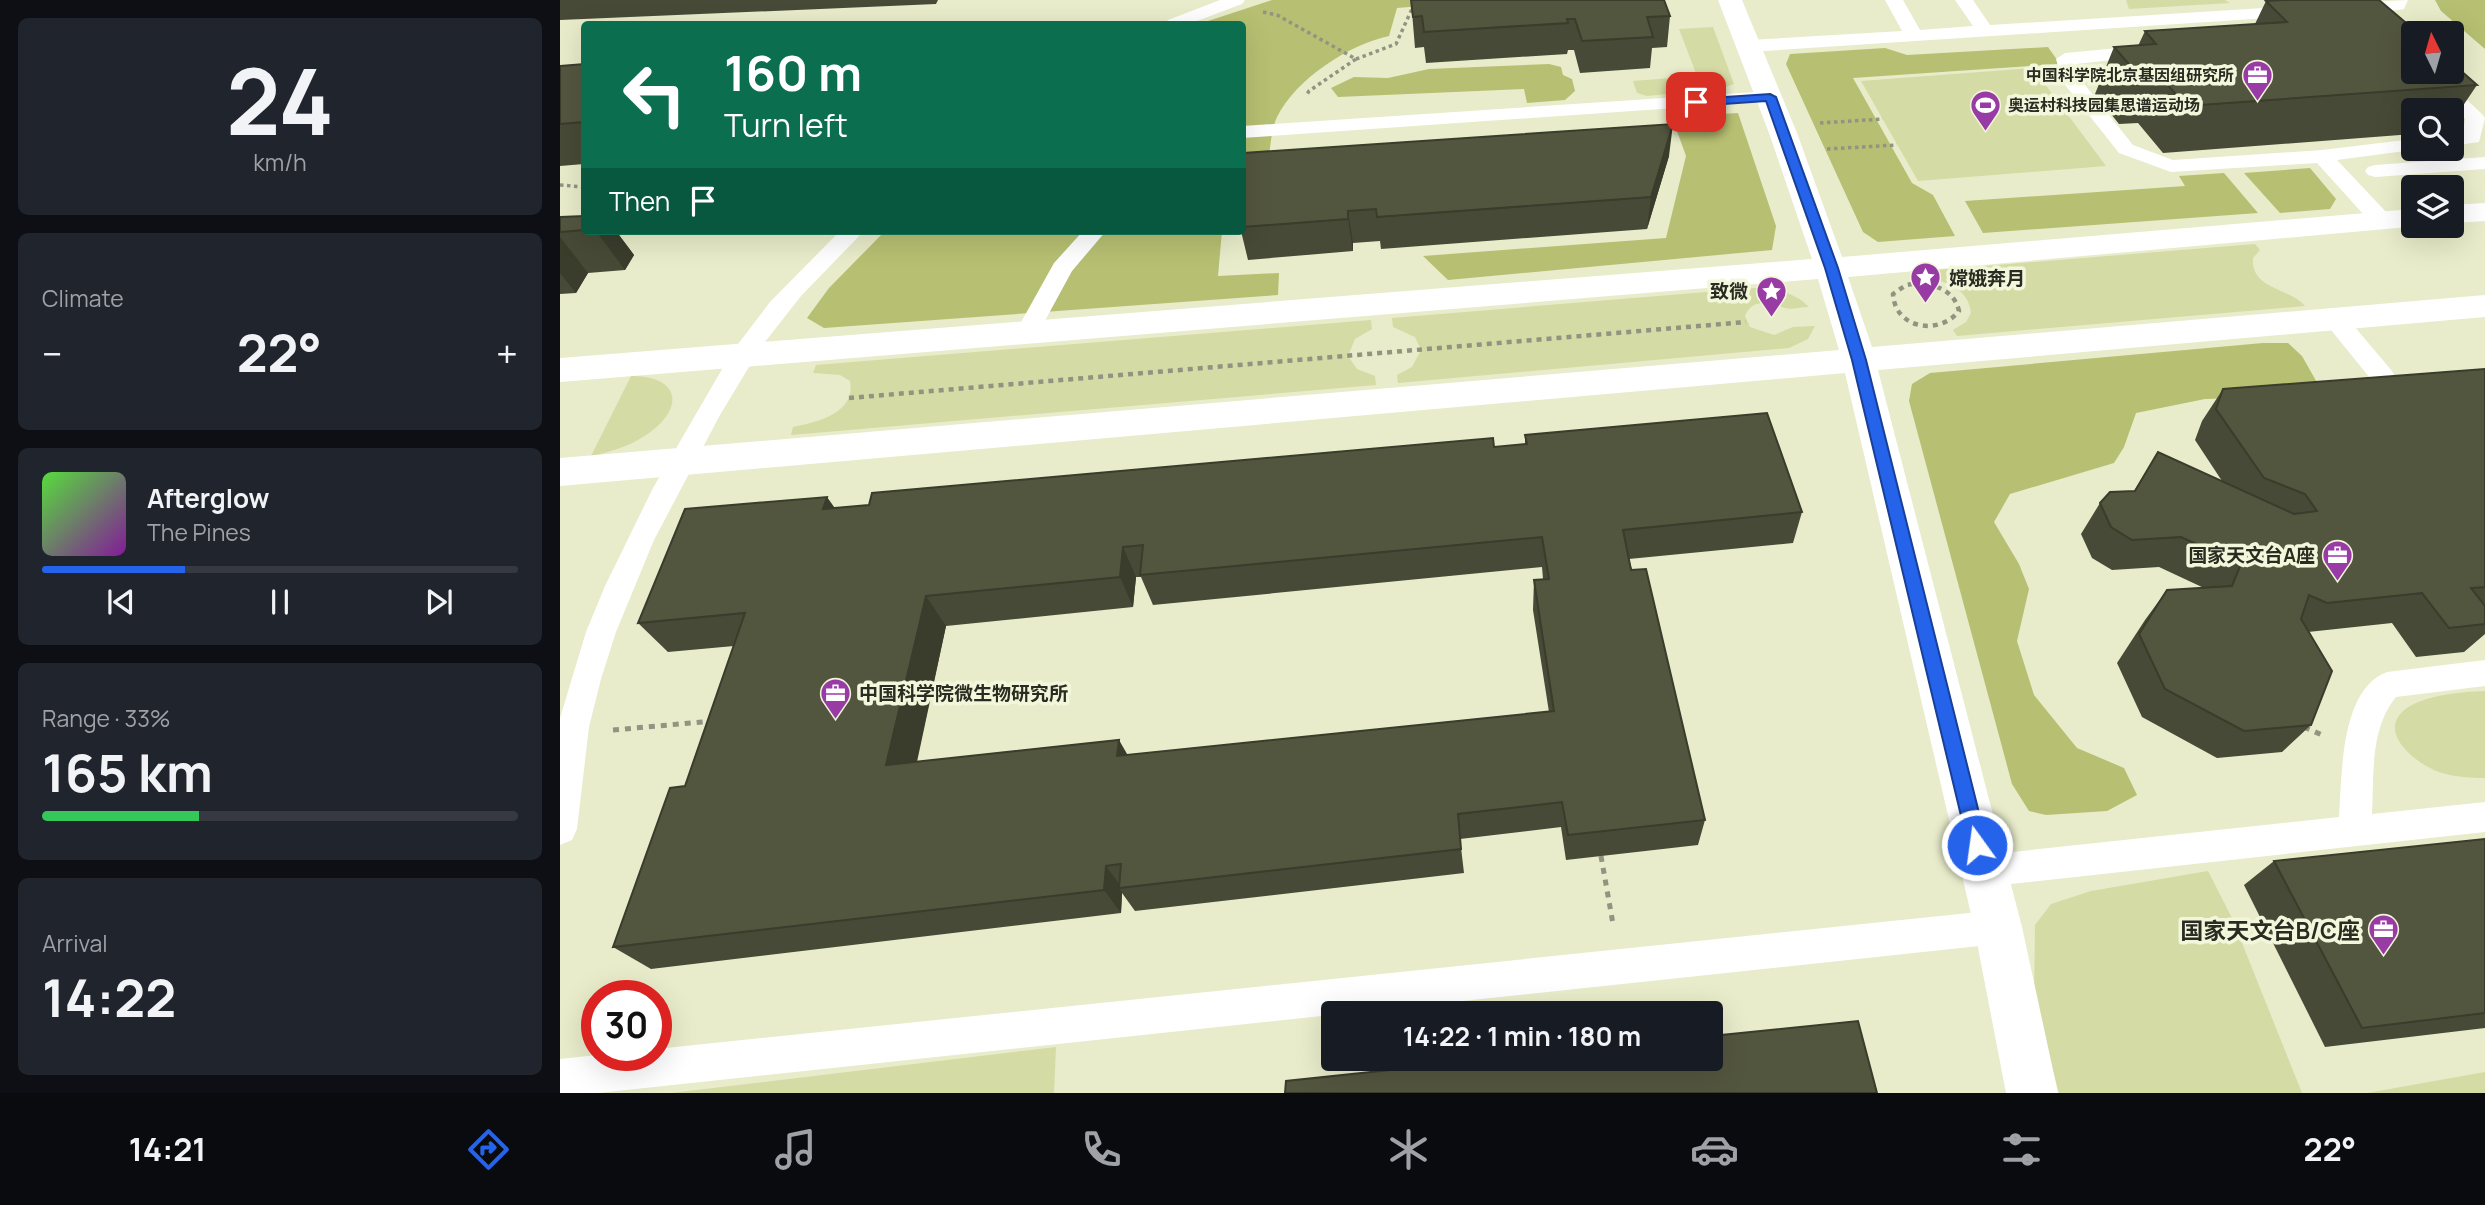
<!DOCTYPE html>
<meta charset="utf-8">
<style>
:root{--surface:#171b24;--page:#20242c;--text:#f1f3f6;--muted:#9ea1a6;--line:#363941;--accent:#2563eb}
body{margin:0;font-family:Manrope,"Noto Sans SC",sans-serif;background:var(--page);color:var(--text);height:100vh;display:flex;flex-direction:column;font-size:26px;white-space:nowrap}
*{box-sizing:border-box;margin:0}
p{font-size:23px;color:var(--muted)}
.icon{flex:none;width:38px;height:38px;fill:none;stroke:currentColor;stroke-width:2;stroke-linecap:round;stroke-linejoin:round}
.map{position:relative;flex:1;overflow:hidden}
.side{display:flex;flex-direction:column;gap:18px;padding:18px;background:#0d0f14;width:560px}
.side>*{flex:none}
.hud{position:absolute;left:21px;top:21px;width:665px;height:214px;border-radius:7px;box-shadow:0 7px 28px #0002;background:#0b6e4f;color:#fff;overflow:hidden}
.needle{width:46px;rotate:355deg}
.tools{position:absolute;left:1841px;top:21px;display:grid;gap:14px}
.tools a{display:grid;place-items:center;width:63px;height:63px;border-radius:7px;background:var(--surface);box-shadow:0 7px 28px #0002;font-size:35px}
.speed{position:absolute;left:21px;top:980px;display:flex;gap:14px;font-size:35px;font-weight:700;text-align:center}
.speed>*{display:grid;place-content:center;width:91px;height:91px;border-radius:50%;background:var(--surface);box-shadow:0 7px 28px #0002;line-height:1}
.speed .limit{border:10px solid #d22;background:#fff;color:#111}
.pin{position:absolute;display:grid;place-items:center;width:60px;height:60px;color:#fff;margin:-30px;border-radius:14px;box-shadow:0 4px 10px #0006}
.me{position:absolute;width:77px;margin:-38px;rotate:346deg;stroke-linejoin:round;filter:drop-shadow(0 0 5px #0008)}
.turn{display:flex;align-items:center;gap:24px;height:147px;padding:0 28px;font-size:32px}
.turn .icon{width:91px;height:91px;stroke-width:2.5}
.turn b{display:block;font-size:49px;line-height:60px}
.then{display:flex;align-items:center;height:66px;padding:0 28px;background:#0003;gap:14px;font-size:26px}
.big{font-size:52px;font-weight:700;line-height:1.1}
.side .widget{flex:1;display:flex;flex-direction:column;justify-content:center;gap:10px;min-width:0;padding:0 24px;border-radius:10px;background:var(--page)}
.side .dial{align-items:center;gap:0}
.dial b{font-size:91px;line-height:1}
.song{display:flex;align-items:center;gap:21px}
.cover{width:84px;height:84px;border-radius:10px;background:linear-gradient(135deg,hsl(110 70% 55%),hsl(290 70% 35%))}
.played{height:7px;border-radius:4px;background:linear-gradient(90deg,var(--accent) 30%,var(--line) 30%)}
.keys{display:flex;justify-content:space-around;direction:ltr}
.heat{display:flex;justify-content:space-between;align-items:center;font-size:38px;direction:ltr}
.charge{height:10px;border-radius:5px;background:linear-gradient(90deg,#34c759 33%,var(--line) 0)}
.trip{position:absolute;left:761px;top:1001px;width:402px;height:70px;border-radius:7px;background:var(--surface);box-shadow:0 7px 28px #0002;font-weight:700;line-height:70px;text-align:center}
.tab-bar{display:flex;height:112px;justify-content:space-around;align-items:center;background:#090b0e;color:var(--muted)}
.tab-bar .icon{width:49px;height:49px}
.tab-bar .selected{color:var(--accent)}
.tab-bar b{font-size:32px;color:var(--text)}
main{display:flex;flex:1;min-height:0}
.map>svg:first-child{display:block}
.built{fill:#e8ecca;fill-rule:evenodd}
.green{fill:#d4dba4}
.forest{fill:#b7bf72}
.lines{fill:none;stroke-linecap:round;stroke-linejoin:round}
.path-far2{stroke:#919481;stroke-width:3.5;stroke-dasharray:3.5 3.5;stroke-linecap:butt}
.path-far1{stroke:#919481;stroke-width:4.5;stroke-dasharray:5 5;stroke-linecap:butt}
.path{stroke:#919481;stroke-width:5;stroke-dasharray:6 6;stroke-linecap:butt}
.service{fill:#fff;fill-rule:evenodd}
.minor{fill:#fff;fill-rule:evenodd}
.wall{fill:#474a36;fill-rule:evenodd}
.shaded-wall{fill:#3a3c2c}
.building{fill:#53563f;stroke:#3a3c2c;stroke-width:2;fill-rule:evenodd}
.route{fill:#2563eb;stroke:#184099;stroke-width:2}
.labels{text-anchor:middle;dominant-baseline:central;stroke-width:7;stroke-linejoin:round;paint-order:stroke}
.far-poi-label{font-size:16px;font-weight:bold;fill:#2a2b21;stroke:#f2f6db;text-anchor:end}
.poi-label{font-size:19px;font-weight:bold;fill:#2a2b21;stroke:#f2f6db;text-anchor:start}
.near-poi-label{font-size:23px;font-weight:bold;fill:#2a2b21;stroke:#f2f6db;text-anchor:end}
</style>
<main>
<section class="side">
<div class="widget dial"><b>24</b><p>km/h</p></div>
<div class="widget"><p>Climate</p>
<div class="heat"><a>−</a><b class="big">22°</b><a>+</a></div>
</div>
<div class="widget">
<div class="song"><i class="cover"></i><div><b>Afterglow</b><p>The Pines</p></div></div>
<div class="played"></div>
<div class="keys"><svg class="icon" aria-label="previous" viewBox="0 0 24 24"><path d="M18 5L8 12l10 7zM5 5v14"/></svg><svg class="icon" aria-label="pause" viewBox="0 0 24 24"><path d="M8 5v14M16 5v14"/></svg><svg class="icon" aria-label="next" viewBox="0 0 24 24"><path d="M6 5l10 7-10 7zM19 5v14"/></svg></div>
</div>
<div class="widget"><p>Range · 33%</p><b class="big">165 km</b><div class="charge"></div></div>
<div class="widget"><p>Arrival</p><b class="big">14:22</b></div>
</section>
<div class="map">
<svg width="1925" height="1093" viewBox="0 0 1925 1093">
<rect width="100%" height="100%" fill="#f2f6db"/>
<!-- built -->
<path class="built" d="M0 0H1925V1093H0ZM24 24H682V231H24ZM1853 33H1892V72H1853ZM1853 110H1892V149H1853ZM1853 187H1892V226H1853ZM37 996H96V1055H37ZM774 1013H1152V1059H774Z"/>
<!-- green -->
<path class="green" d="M1566 0H1665L1670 3 1569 9Z
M1153 27 1174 84 1160 89 1087 96 1077 93 1073 81 1137 76 1119 29Z
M1473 68 1546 166 1358 181 1301 81Z
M1695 244 1700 250 1693 258C1690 289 1730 288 1745 306L1397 336 1393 330 1406 322 1411 313C1409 290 1387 281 1366 278L1363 271Z
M1195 288C1215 288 1234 292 1249 307 1241 307 1232 310 1225 308 1210 303 1193 297 1185 316L1190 327 1214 335 1233 327 1255 326 1248 339 1229 348 838 383 837 375 852 367 861 350 855 337 833 327 832 318Z
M811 320 812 329 795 339 788 356 797 369 815 376 816 385 231 435 233 427C258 422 296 413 290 381L280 375 253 373 256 365Z
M71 376C124 376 124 412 83 437 67 447 50 452 31 456Z
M1925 691V778C1912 778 1895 777 1882 773 1861 767 1818 736 1842 712 1860 695 1901 692 1925 691Z
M1648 871 1672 918 1742 1093H1499L1474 1002 1475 925 1491 904 1531 891Z
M496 1047 494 1093H111Z
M1925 1072V1093H1807Z"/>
<!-- forest -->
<path class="forest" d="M712 0H937L837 8 829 36C788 45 736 79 717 117 711 130 710 150 708 165L683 168 682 24H639Z
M1875 0H1925V49L1881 11Z
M1488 47 1500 64 1293 78 1352 183 1373 195 1395 236 1318 242 1303 232 1226 64 1230 54 1325 48 1347 55Z
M989 64 1001 67 1003 75 1012 79 1015 91 1005 100 967 103 964 89 778 97 771 88 794 77 828 78 869 69Z
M1178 113 1216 226 1212 250 888 280 863 256 1106 238 1126 156 1112 117Z
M1750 168 1776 199 1770 209 1720 213 1684 173Z
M1664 173 1698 213 1423 233 1405 201 1625 186 1619 176Z
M325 231H662L658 276 719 273 718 295 264 328 247 318 269 288Z
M1703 343H1728L1742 356 1759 386 1748 396 1645 399 1576 413 1564 447 1554 463 1450 494 1434 522 1459 564 1469 589 1457 641 1474 695 1517 748 1564 768 1577 795 1547 811 1486 815 1469 811 1452 784 1349 401 1352 384 1370 373Z"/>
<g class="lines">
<!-- path-far2 -->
<path class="path-far2" d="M703 12 717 15 796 59 749 91 746 96
M796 59 836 44 856 0
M1260 123 1323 119
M1267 149 1337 145
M0 185 24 187"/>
<!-- path-far1 -->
<path class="path-far1" d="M1357 283C1376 285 1394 290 1399 311 1379 336 1335 329 1333 294L1346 285Z
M289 398 1186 322"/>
<!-- path -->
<path class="path" d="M1744 727 1762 735
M53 730 153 721
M1041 856 1053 924"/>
<!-- service -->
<path class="service" d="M660 0H685L682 4 629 24H605L608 20Z
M1325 0H1343L1360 30 1413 26 1395 0H1413L1430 25 1738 6 1747 11 1738 16 1189 52 1180 46 1189 40 1342 31Z
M1848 0 1844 9 1838 10 1789 13 1780 8 1789 3Z
M1590 45 1599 51 1597 55 1516 64 1521 80 1573 145 1613 160 1762 150 1853 139V149H1860L1777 160 1829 215 1832 220 1829 225H1813L1757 163 1611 172 1559 153 1502 81 1496 59 1505 53Z
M1857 72H1877L1922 114 1925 118 1919 142 1892 146V134L1903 133 1905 119Z
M1210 91 1220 97 1217 101 682 138V126Z
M1925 157V169L1815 177 1808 175 1805 171 1808 167 1815 165Z
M280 231H304L241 296 201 347 160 415 94 540 56 632 41 679 29 727 17 829 12 840 0 845V718L26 632 45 586 93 488 172 352 210 302Z
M523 231H546L512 271 475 339 467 341 459 339 455 333 494 263Z
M1775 311 1783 313 1832 371 1835 377 1832 383 1823 386 1814 383 1767 325 1763 319 1767 313Z
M1925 660V686L1836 697C1810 729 1814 774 1812 814L1925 802V832L1424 887 1412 883 1407 871 1412 859 1424 855 1779 817C1782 776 1780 689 1827 672Z
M1438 910 1450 915 1456 927 1450 939 1438 944 38 1093H0V1059L37 1055H96V1049Z"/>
<!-- minor -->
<path class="minor" d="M1158 0H1182L1237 133 1282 257 1853 209V226H1859L1288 277 1312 347 1925 295V317L1318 370 1462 927 1498 1093H1446L1414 927 1285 373 0 486V458L1279 350 1258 279 0 382V358L1252 259 1209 133Z
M1925 203V221L1892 223V205Z"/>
</g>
<!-- wall -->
<path class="wall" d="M0 0H378L376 4 0 20Z
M851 0 1110 16 1107 47 1092 48 1090 68 1020 73 1014 50H1008L1007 54 866 63 864 47 855 48Z
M1706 1 1917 85 1892 122V110H1853V134L1603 153 1578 123 1559 124 1535 94 1554 47 1578 46 1585 31 1695 24Z
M24 64V164L0 166V66Z
M1109 156 1087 229 821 249 820 241 793 243V251L688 260 681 231H682V185Z
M24 216V231H56L74 255 65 270 28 273 16 293 0 294V217Z
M1925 369V634L1904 652 1856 657 1832 623 1748 632 1751 725 1722 752 1657 758 1582 717 1557 663 1585 620 1607 590 1644 588 1599 567 1552 570 1532 558 1521 534 1540 503 1574 491 1598 452 1662 481 1635 440 1642 421 1663 389Z
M965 435 1242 512 1233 543 1069 559 1145 820 1138 845 1006 860 1001 827 900 839 904 873 575 911 562 893 561 913 91 969 53 947 125 786 174 646 108 652 78 623 275 508 965 445ZM982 567 983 579 974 580 973 610 989 712 568 755 357 762 386 626 573 607 576 577H581L593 605Z
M1925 839V1028L1765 1047 1684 885 1714 861Z"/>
<!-- shaded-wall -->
<path class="shaded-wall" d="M1113 124 1109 156 1087 229 1091 197Z
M788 211 793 243V251L788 219Z
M36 231H56L74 255 65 270Z
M0 237 28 273 16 293 0 273Z
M267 497 289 528 263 509Z
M563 547 576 577 573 607 560 577Z
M366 596 386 626 350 791 326 765Z
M559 740 574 766 557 756Z
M546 866 562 888H559L562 893 561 913 544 890Z"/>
<!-- building -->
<path class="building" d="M851 0H1104L1110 16 1087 17 1093 37 1022 41 1015 19H1007L1008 23 864 32 862 16 853 17Z
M1723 0H1819L1858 33H1853V72H1892V63L1917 85 1626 106 1600 76 1580 77 1554 47 1596 44 1585 31 1727 22 1706 1Z
M24 64V122L0 124V66Z
M1113 124 1091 197 817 217 816 209 788 211V219L682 227 684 153Z
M24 216V230L0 232V217Z
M1925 369V587L1911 588 1925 606V624L1889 628 1862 593 1767 603 1749 595 1741 619 1772 671 1751 725 1684 731 1605 689 1579 634 1607 590 1672 586 1681 564 1621 537 1572 540 1551 527 1540 503 1550 492 1575 491 1598 452 1734 514 1757 511 1745 494 1704 478 1656 409 1663 389Z
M1207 413 1242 512 1063 530 1071 570 1086 569 1145 820 1008 835 1002 802 898 814 901 849 559 888 561 864 546 866 544 890 53 947 110 788 125 786 185 613 78 623 125 509 267 497 263 509 309 505 312 493 933 438 934 447 967 444 965 435ZM982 537 989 579 974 580 994 711 557 756 559 740 326 765 366 596 560 577 563 547 583 545 580 575Z
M1925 839V1013L1802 1028 1714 861Z
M1298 1021 1317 1093H725L726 1081 934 1059H1152V1036Z"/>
<!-- route -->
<path class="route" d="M1210 94 1216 97 1278 268 1306 360 1427 845 1424 851 1417 854 1411 851 1408 845 1292 360 1265 268 1206 101 1136 106 1131 102 1136 99Z"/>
<!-- icons -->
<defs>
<symbol id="office-pin" viewBox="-11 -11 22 30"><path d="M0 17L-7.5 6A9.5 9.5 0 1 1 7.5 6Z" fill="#993ba4" stroke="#f2f6db"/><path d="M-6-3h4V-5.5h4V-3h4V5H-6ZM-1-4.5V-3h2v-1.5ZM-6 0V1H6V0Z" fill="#fff"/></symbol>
<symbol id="stadium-pin" viewBox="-11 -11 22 30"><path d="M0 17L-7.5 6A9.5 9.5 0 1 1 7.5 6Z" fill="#993ba4" stroke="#f2f6db"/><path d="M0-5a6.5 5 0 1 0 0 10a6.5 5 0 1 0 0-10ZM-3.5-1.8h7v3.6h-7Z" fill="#fff"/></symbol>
<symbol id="sight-pin" viewBox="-11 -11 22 30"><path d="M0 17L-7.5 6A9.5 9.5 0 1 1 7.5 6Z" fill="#993ba4" stroke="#f2f6db"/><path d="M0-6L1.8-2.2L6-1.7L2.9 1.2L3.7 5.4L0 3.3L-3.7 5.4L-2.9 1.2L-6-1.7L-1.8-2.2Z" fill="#fff"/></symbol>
</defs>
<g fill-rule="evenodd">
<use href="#office-pin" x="1680" y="58" width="35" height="47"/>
<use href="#stadium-pin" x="1408" y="88" width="35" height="47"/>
<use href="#sight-pin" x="1348" y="260" width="35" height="47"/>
<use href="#sight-pin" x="1194" y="274" width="35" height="47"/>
<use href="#office-pin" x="1760" y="538" width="35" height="47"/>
<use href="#office-pin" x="258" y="676" width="35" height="47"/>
<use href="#office-pin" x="1806" y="912" width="35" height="47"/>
</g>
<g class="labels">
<!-- far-poi labels -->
<g class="far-poi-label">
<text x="1674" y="75">中国科学院北京基因组研究所</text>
<text x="1448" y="105" text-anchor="start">奥运村科技园集思谱运动场</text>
</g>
<!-- poi labels -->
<g class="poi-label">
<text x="1389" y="278">嫦娥奔月</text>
<text x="1188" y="291" text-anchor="end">致微</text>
<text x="1755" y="555" text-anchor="end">国家天文台A座</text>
<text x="299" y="693">中国科学院微生物研究所</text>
</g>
<!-- near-poi labels -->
<g class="near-poi-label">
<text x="1800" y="930">国家天文台B/C座</text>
</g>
</g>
</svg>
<div class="tools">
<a><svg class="needle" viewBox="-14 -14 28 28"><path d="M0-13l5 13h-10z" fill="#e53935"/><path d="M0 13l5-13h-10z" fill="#9ea1a6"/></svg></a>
<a><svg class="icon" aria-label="search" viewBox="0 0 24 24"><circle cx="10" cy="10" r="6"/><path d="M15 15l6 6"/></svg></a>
<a><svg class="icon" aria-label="layers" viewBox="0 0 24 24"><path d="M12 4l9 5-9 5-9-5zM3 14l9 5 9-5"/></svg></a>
</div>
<div class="speed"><div class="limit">30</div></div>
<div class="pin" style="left:1136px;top:102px;background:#d93025"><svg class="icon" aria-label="arrive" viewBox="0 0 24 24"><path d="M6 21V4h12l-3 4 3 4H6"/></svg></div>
<svg class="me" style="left:1417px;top:845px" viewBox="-20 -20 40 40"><circle r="17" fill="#2563eb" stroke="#fff" stroke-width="3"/><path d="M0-11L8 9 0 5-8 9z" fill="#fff"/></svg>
<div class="trip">14:22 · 1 min · 180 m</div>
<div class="hud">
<div class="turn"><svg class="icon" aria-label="left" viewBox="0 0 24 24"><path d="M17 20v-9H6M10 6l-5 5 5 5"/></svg><div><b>160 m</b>Turn left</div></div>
<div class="then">Then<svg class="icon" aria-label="arrive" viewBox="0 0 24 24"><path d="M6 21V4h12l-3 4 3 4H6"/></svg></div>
</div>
</div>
</main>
<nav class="tab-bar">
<b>14:21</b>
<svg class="icon selected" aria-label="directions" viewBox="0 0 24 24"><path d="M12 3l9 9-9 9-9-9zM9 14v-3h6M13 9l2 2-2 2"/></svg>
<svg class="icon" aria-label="music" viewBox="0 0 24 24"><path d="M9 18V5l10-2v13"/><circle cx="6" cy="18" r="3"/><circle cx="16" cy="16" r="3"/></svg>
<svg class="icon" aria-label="phone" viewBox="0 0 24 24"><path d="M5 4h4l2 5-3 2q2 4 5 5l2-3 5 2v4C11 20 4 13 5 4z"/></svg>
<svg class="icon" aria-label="climate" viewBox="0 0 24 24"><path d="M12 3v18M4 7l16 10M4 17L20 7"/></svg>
<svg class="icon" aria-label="car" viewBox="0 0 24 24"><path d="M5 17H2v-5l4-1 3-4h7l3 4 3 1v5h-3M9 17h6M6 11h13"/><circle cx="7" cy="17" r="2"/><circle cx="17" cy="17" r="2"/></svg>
<svg class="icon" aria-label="filters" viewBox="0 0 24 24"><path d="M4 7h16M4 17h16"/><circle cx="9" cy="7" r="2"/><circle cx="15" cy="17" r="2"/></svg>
<b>22°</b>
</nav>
